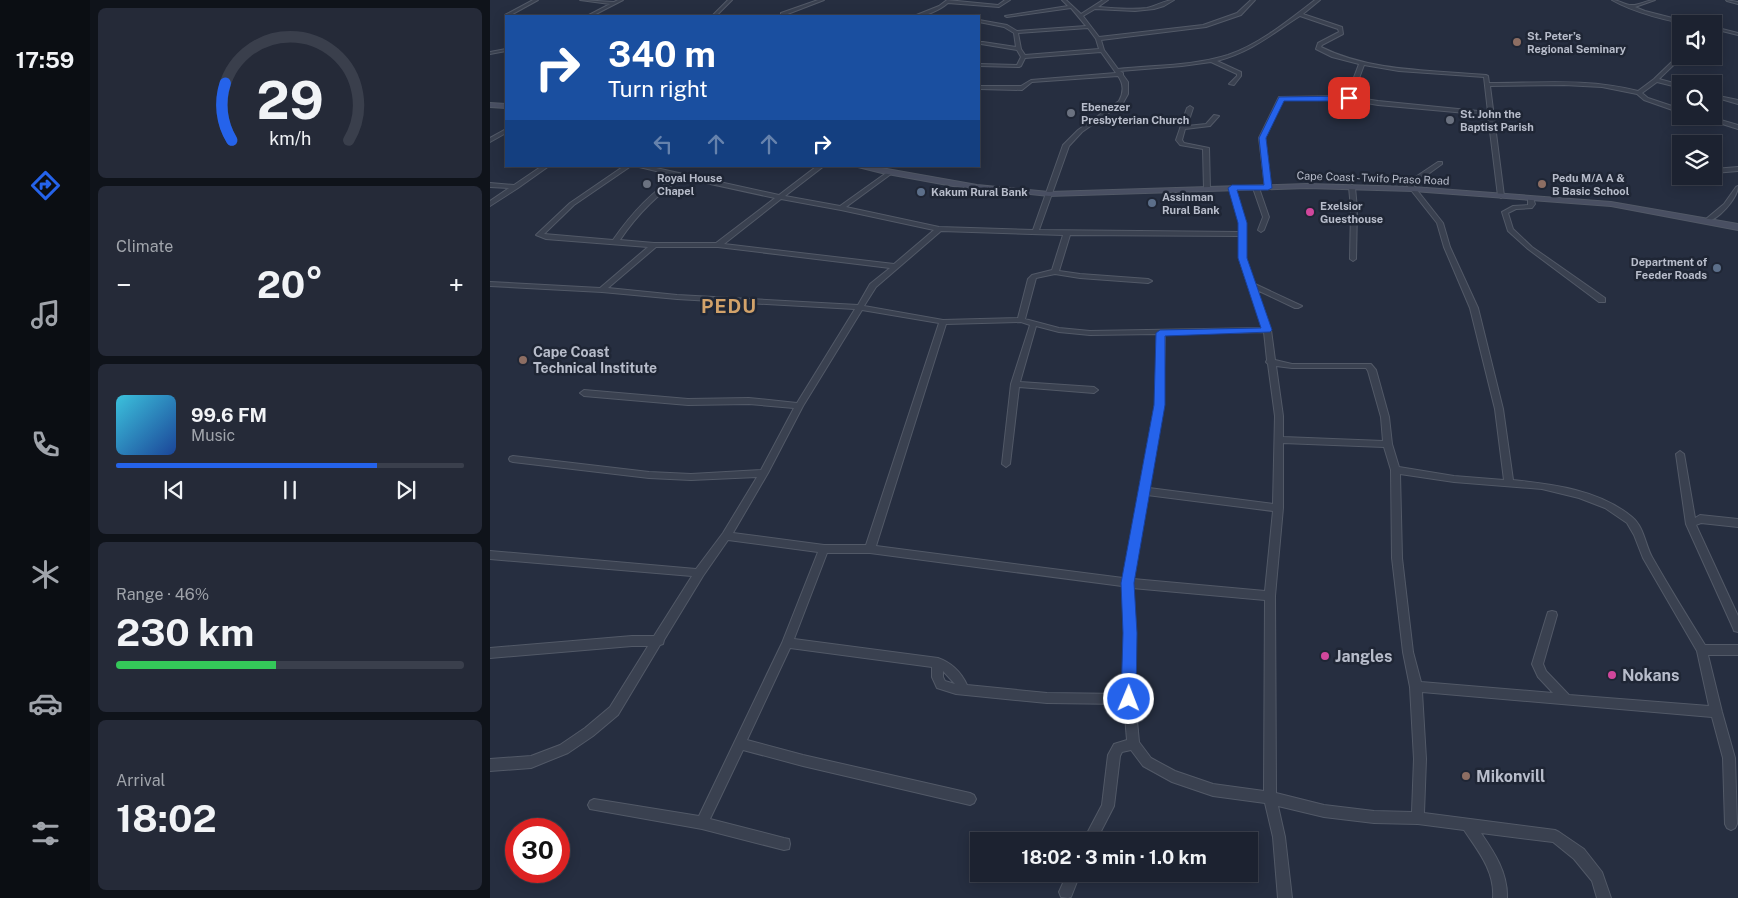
<!DOCTYPE html>
<meta charset="utf-8">
<style>
:root{--surface:#1c2230;--page:#252a38;--text:#f1f3f6;--muted:#a0a4ab;--line:#3a3f4c;--accent:#2563eb}
body{margin:0;font-family:"Public Sans",sans-serif;background:var(--page);color:var(--text);height:100vh;display:flex;flex-direction:column;font-size:19px;white-space:nowrap}
*{box-sizing:border-box;margin:0}
p{font-size:16px;color:var(--muted)}
.icon{flex:none;width:28px;height:28px;fill:none;stroke:currentColor;stroke-width:2;stroke-linecap:round;stroke-linejoin:round}
.map{position:relative;flex:1;overflow:hidden}
.details{display:flex;flex-direction:column;gap:8px;padding:8px;background:#0f131a;width:400px}
.details>*{flex:none}
.hud{position:absolute;left:15px;top:15px;width:475px;height:152px;border-radius:0px;box-shadow:0 2px 12px #0003,0 0 0 1px var(--line);background:#1a4fa0;color:#fff;overflow:hidden}
.controls{position:absolute;left:1182px;top:15px;display:grid;gap:10px}
.controls a{display:grid;place-items:center;width:50px;height:50px;border-radius:0px;background:var(--surface);box-shadow:0 2px 12px #0003,0 0 0 1px var(--line);font-size:25px}
.speed{position:absolute;left:15px;top:818px;display:flex;gap:10px;font-size:25px;font-weight:700;text-align:center}
.speed>*{display:grid;place-content:center;width:65px;height:65px;border-radius:50%;background:var(--surface);box-shadow:0 2px 12px #0003,0 0 0 1px var(--line);line-height:1}
.speed .limit{border:8px solid #d22;background:#fff;color:#111}
.pin{position:absolute;display:grid;place-items:center;width:42px;height:42px;color:#fff;margin:-21px;border-radius:10px;box-shadow:0 2px 8px #0006}
.me{position:absolute;width:55px;margin:-28px;rotate:1deg;stroke-linejoin:round;filter:drop-shadow(0 0 4px #0008)}
.turn{display:flex;align-items:center;gap:18px;height:105px;padding:0 20px;font-size:22px}
.turn .icon{width:65px;height:65px;stroke-width:2.5}
.turn b{display:block;font-size:35px;line-height:42px}
.lanes{display:flex;align-items:center;height:48px;padding:0 20px;background:#0003;justify-content:center;gap:25px;direction:ltr}
.lanes .off{opacity:.35}
.big{font-size:38px;font-weight:700;line-height:1.1}
.details .widget{flex:1;display:flex;flex-direction:column;justify-content:center;gap:8px;min-width:0;padding:0 18px;border-radius:8px;background:var(--page)}
.details .dial{align-items:center;gap:0}
.dial svg{height:130px;overflow:visible;fill:none;stroke:var(--line);stroke-width:7;stroke-linecap:round;text-anchor:middle}
.dial text{fill:var(--text);stroke:none}
.song{display:flex;align-items:center;gap:15px}
.cover{width:60px;height:60px;border-radius:8px;background:linear-gradient(135deg,hsl(190 70% 55%),hsl(220 70% 35%))}
.played{height:5px;border-radius:2px;background:linear-gradient(90deg,var(--accent) 75%,var(--line) 75%)}
.keys{display:flex;justify-content:space-around;direction:ltr}
.heat{display:flex;justify-content:space-between;align-items:center;font-size:28px;direction:ltr}
.charge{height:8px;border-radius:4px;background:linear-gradient(90deg,#34c759 46%,var(--line) 0)}
.trip{position:absolute;left:480px;top:832px;width:288px;height:50px;border-radius:0px;background:var(--surface);box-shadow:0 2px 12px #0003,0 0 0 1px var(--line);font-weight:700;line-height:50px;text-align:center}
main{display:flex;flex:1;min-height:0}
.tabs{display:flex;flex-direction:column;width:90px;justify-content:space-around;align-items:center;background:#0b0e13;color:var(--muted)}
.tabs .icon{width:35px;height:35px}
.tabs .current{color:var(--accent)}
.tabs b{font-size:22px;color:var(--text)}
.map>svg:first-child{display:block}
.lines{fill:none;stroke-linecap:round;stroke-linejoin:round}
.minor-casing{stroke:#525967;stroke-width:2}
.secondary-casing{stroke:#525967;stroke-width:2}
.minor{fill:#3a4150;fill-rule:evenodd}
.secondary{fill:#494f62;fill-rule:evenodd}
.route{fill:#2563eb;stroke:#184099}
.education-dot{fill:#8d6e63;stroke:#1f2635;stroke-width:2}
.worship-dot{fill:#6b7280;stroke:#1f2635;stroke-width:2}
.service-dot{fill:#5c6f8a;stroke:#1f2635;stroke-width:2}
.hotel-dot{fill:#d1479c;stroke:#1f2635;stroke-width:2}
.labels{text-anchor:middle;dominant-baseline:central;stroke-width:5;stroke-linejoin:round;paint-order:stroke}
.far-poi-label{font-size:11px;font-weight:bold;fill:#b7bcca;stroke:#1f2635;text-anchor:start}
.far-street-label{font-size:11px;fill:#b7bcca;stroke:#1f2635}
.poi-label{font-size:14px;font-weight:bold;fill:#b7bcca;stroke:#1f2635;text-anchor:start}
.near-poi-label{font-size:16px;font-weight:bold;fill:#b7bcca;stroke:#1f2635;text-anchor:start}
.district-label{font-size:19px;font-weight:bold;letter-spacing:1px;fill:#d2a26a;stroke:#1f2635}
</style>
<main>
<nav class="tabs">
<b>17:59</b>
<svg class="icon current" aria-label="directions" viewBox="0 0 24 24"><path d="M12 3l9 9-9 9-9-9zM9 14v-3h6M13 9l2 2-2 2"/></svg>
<svg class="icon" aria-label="music" viewBox="0 0 24 24"><path d="M9 18V5l10-2v13"/><circle cx="6" cy="18" r="3"/><circle cx="16" cy="16" r="3"/></svg>
<svg class="icon" aria-label="phone" viewBox="0 0 24 24"><path d="M5 4h4l2 5-3 2q2 4 5 5l2-3 5 2v4C11 20 4 13 5 4z"/></svg>
<svg class="icon" aria-label="climate" viewBox="0 0 24 24"><path d="M12 3v18M4 7l16 10M4 17L20 7"/></svg>
<svg class="icon" aria-label="car" viewBox="0 0 24 24"><path d="M5 17H2v-5l4-1 3-4h7l3 4 3 1v5h-3M9 17h6M6 11h13"/><circle cx="7" cy="17" r="2"/><circle cx="17" cy="17" r="2"/></svg>
<svg class="icon" aria-label="filters" viewBox="0 0 24 24"><path d="M4 7h16M4 17h16"/><circle cx="9" cy="7" r="2"/><circle cx="15" cy="17" r="2"/></svg>
</nav>
<section class="details">
<div class="widget dial"><svg viewBox="0 0 100 80">
<path d="M14 69A42 42 0 1 1 86 69"/>
<path d="M14 69A42 42 0 0 1 10 34" stroke="#2563eb"/>
<text x="50" y="56" font-size="32" font-weight="700">29</text>
<text x="50" y="72" font-size="11">km/h</text>
</svg></div>
<div class="widget"><p>Climate</p>
<div class="heat"><a>−</a><b class="big">20°</b><a>+</a></div>
</div>
<div class="widget">
<div class="song"><i class="cover"></i><div><b>99.6 FM</b><p>Music</p></div></div>
<div class="played"></div>
<div class="keys"><svg class="icon" aria-label="previous" viewBox="0 0 24 24"><path d="M18 5L8 12l10 7zM5 5v14"/></svg><svg class="icon" aria-label="pause" viewBox="0 0 24 24"><path d="M8 5v14M16 5v14"/></svg><svg class="icon" aria-label="next" viewBox="0 0 24 24"><path d="M6 5l10 7-10 7zM19 5v14"/></svg></div>
</div>
<div class="widget"><p>Range · 46%</p><b class="big">230 km</b><div class="charge"></div></div>
<div class="widget"><p>Arrival</p><b class="big">18:02</b></div>
</section>
<div class="map">
<svg width="1248" height="898" viewBox="0 0 1248 898">
<rect width="100%" height="100%" fill="#262e40"/>
<g class="lines">
<defs>
<path id="minor" d="M43 0H48L19 16 15 15Z
M90 0 124 2 128 0H133L102 16H97L120 4Z
M238 0H242L226 16H222Z
M328 0H334L295 15V16H291V13Z
M457 0 508 5 515 0H520L509 7 458 3C450 10 435 17 424 16L449 6Z
M572 0H576L591 14 613 0H618L608 7C624 8 641 10 657 8 666 6 675 0 684 0L674 6 664 9 645 11 605 9 593 16 609 37 713 25 747 13 761 0H765L751 15 716 27 611 40 614 50 628 69C664 65 703 66 738 55 770 44 799 20 825 0H830L813 14 852 27 853 34 832 45 831 47C881 72 941 70 996 75L998 76 999 83C1050 83 1099 78 1148 91L1164 79 1189 55 1193 56 1169 79 1191 85V88L1167 82 1152 93 1158 98 1191 109V113L1154 100 1147 94 1112 87 1074 85 1000 86 1014 196 1011 198 1008 196 998 115 888 105 859 100H793L775 138 781 187 778 189 775 187 769 138 789 97 857 96 869 64 842 57 826 49 828 43 849 32 848 29 810 16C780 35 763 51 727 61L751 72V76L744 85 739 84 747 76V74L721 62 692 66 630 71 633 73V75L638 82V94L633 103 592 132 579 146 549 230 749 232 750 223 739 188 744 187 756 223 755 258 765 284 812 306 808 308H805L767 290 781 330 785 360 802 364H881L886 370 899 417 902 444 909 467 964 476 1014 480 1005 409 980 308 954 247 947 223 917 185 921 180 948 162H952V164L923 185 953 223 960 247 988 308 1013 409 1023 480C1063 484 1110 490 1142 517 1154 527 1155 544 1162 557 1179 587 1197 616 1215 645H1248V655H1218L1232 712 1245 758 1247 824 1245 828 1241 830 1237 828 1235 824 1233 758 1222 717 932 692 936 759 934 813 1065 830 1069 832 1094 849 1112 872 1121 898H1107L1102 881 1084 859 1063 842 991 833C1004 852 1018 873 1017 898H1003C1005 871 988 851 974 830L928 824 884 823 834 817 788 806 795 837 802 898H788L783 837 775 803 723 796 682 782 653 766 641 750 632 752 630 756 624 806 622 810 606 841H593L612 805 618 755 624 744 637 740 634 704 557 703 466 694 447 688 442 677V667L300 648 257 740 313 755 480 793 484 795 486 799 484 803 480 805 313 766 253 750 220 819 294 838 299 839 300 844 299 849 294 850 212 829 100 809 98 805 100 801 104 799 209 816 292 643 328 552 238 540 213 576 174 640 173 644 170 645 128 715 103 736 78 753 41 768 0 771V759L41 756 70 745 95 728 120 707 158 646H142L0 658V648L142 636H164L202 576 0 559V551L206 569 233 533 267 477 201 480 159 478 23 462 20 461 19 459 20 457 23 456 159 472 201 474 271 470 304 408 259 404 198 405 94 396 90 393 94 390 198 399 259 398 307 403 365 309 187 299 112 292 0 286V282L110 288 158 247 56 239 46 235 80 203 134 166H141L84 205 54 234 123 240C141 214 161 192 187 176L145 166H157L289 195 327 166H334L295 196 350 206 399 171 401 172V174L356 207 449 227 543 230 573 145 588 130 629 101C634 92 634 84 628 76L542 82 532 90 489 89V86H531L541 80 626 73 611 52 535 58 531 66 529 67 489 66V64L527 65 531 57 527 50 491 44V42H493L526 47 524 33 514 27 489 22V20L517 25 527 31 596 26 581 8 517 17 515 16 578 6ZM598 28 606 39 609 49 535 55 531 49 528 33ZM874 65 909 71 994 77 998 112 888 101 862 97ZM193 178 285 198 226 243H164L130 240C147 215 167 194 193 178ZM291 199 351 210 444 230 404 264 234 244ZM451 231 573 235 562 270 542 275 538 279 528 318 453 320 374 306 386 287ZM580 235 749 236V258L772 328 600 331 569 328 535 319 546 278 565 274 590 278 658 283 662 281 658 279 590 274 569 271ZM166 247H228L400 268 380 284 368 305 187 295 118 288ZM372 310 449 323 376 545H334L243 533 278 473 313 406ZM531 322 540 325 521 384 512 464 516 467 520 464 529 387 604 393 608 390 604 387 530 382 546 326 569 332 600 335 667 334 665 405 633 578 386 546 456 324ZM774 332 777 360 776 362 778 364 785 416 783 504 659 488 673 405 675 334ZM786 366 802 368H876L878 371 891 417 893 441 793 437V416ZM793 443 894 447 901 470 902 558 913 652 920 687 924 759 922 812 884 811 834 805 786 793 785 596 793 508ZM910 474 964 482 1052 489 1089 498 1115 508 1137 523 1144 535 1153 558 1207 651 1219 706 1079 695 1056 671 1053 664 1067 615 1066 612 1062 611 1058 612 1057 615 1042 664 1048 677 1063 693 931 682 923 652 912 558ZM657 495 783 511 775 591 643 579ZM337 553H380L632 586 635 633 633 694 557 693 477 685C471 672 462 663 448 658L304 639ZM642 588 775 600 774 791 723 784 685 771 661 758 649 742 645 699V633ZM453 671 465 684 455 681 453 677Z
M1122 0C1129 0 1135 5 1141 5 1148 6 1157 0 1165 0L1145 7 1155 11 1206 24C1183 24 1141 11 1122 0Z
M1236 0 1248 2V4L1237 1Z
M1224 27 1248 33V35L1224 29Z
M16 49V51L0 54V52Z
M1224 95 1248 100V104L1224 97Z
M700 106 703 108 697 126 716 124 724 115 729 116 720 126 695 129 692 140 694 143 719 148 720 189 717 191 714 189 713 149 690 145 686 140 697 108Z
M1207 116H1217L1248 125V129Z
M16 129V133L0 142V138Z
M52 166H59L28 188 0 206V201L19 188 0 187V183L24 185Z
M1248 167V171L1224 173V169Z
M862 185 865 187 867 209 866 259 863 261 860 259 861 209 859 187Z
M766 186 769 188 779 217 774 230 771 232 768 230 773 217 763 188Z
M1248 186C1248 198 1227 222 1216 221V219L1234 204 1246 187Z
M1038 197 1043 198 1045 204 1042 208 1026 209 1018 213 1023 229 1042 247 1115 298V302H1109L1038 249 1018 231 1012 212 1023 206 1038 205Z
M1190 451 1194 454 1205 518 1210 515 1248 519V527L1211 523 1206 525 1248 616V632L1244 631 1243 628 1196 524 1186 454Z
M577 874H590L581 897 578 898 571 897 569 892Z"/>
<path id="secondary" d="M0 103 16 104V108L0 107Z
M364 166H380L487 185 559 192 817 184 923 187 1121 202 1248 224V230L1121 206 923 191 817 188 559 196 463 186 392 173Z"/>
</defs>
<!-- minor casing -->
<use href="#minor" class="minor-casing"/>
<!-- secondary casing -->
<use href="#secondary" class="secondary-casing"/>
<!-- minor -->
<use href="#minor" class="minor"/>
<!-- secondary -->
<use href="#secondary" class="secondary"/>
</g>
<!-- route -->
<path class="route" d="M789 97 859 96 862 98 859 101H794L776 138 782 188 778 190H747L757 223V258L782 330 780 332 675 336V405L644 583 647 633 646 699 644 704 639 706 633 704 631 699 633 633 631 583 664 405 666 333 670 330 771 328 748 258V223L738 188 742 185H774L769 138Z"/>
<!-- markers -->
<g class="education-dot">
<circle cx="1027" cy="42" r="5"/>
<circle cx="1052" cy="184" r="5"/>
<circle cx="33" cy="360" r="5"/>
<circle cx="976" cy="776" r="5"/>
</g>
<g class="worship-dot">
<circle cx="581" cy="113" r="5"/>
<circle cx="960" cy="120" r="5"/>
<circle cx="157" cy="184" r="5"/>
</g>
<g class="service-dot">
<circle cx="431" cy="192" r="5"/>
<circle cx="662" cy="203" r="5"/>
<circle cx="1227" cy="268" r="5"/>
</g>
<g class="hotel-dot">
<circle cx="820" cy="212" r="5"/>
<circle cx="835" cy="656" r="5"/>
<circle cx="1122" cy="675" r="5"/>
</g>
<g class="labels">
<!-- far-poi labels -->
<g class="far-poi-label">
<text x="1037" y="36">St. Peter’s<tspan x="1037" dy="13">Regional Seminary</tspan></text>
<text x="591" y="107">Ebenezer<tspan x="591" dy="13">Presbyterian Church</tspan></text>
<text x="970" y="114">St. John the<tspan x="970" dy="13">Baptist Parish</tspan></text>
<text x="167" y="178">Royal House<tspan x="167" dy="13">Chapel</tspan></text>
<text x="1062" y="178">Pedu M/A A &amp;<tspan x="1062" dy="13">B Basic School</tspan></text>
<text x="441" y="192">Kakum Rural Bank</text>
<text x="672" y="197">Assinman<tspan x="672" dy="13">Rural Bank</tspan></text>
<text x="830" y="206">Exelsior<tspan x="830" dy="13">Guesthouse</tspan></text>
<text x="1217" y="262" text-anchor="end">Department of<tspan x="1217" dy="13">Feeder Roads</tspan></text>
</g>
<!-- far-street labels -->
<g class="far-street-label">
<text transform="translate(883 178) rotate(2)">Cape Coast - Twifo Praso Road</text>
</g>
<!-- poi labels -->
<g class="poi-label">
<text x="43" y="352">Cape Coast<tspan x="43" dy="16">Technical Institute</tspan></text>
</g>
<!-- near-poi labels -->
<g class="near-poi-label">
<text x="845" y="656">Jangles</text>
<text x="1132" y="675">Nokans</text>
<text x="986" y="776">Mikonvill</text>
</g>
<!-- district labels -->
<g class="district-label">
<text x="239" y="306">PEDU</text>
</g>
</g>
</svg>
<div class="controls">
<a><svg class="icon" aria-label="sound" viewBox="0 0 24 24"><path d="M4 9h4l5-4v14l-5-4H4zM17 9q2 3 0 6"/></svg></a>
<a><svg class="icon" aria-label="search" viewBox="0 0 24 24"><circle cx="10" cy="10" r="6"/><path d="M15 15l6 6"/></svg></a>
<a><svg class="icon" aria-label="layers" viewBox="0 0 24 24"><path d="M12 4l9 5-9 5-9-5zM3 14l9 5 9-5"/></svg></a>
</div>
<div class="speed"><div class="limit">30</div></div>
<div class="pin" style="left:859px;top:98px;background:#d93025"><svg class="icon" aria-label="arrive" viewBox="0 0 24 24"><path d="M6 21V4h12l-3 4 3 4H6"/></svg></div>
<svg class="me" style="left:639px;top:699px" viewBox="-20 -20 40 40"><circle r="17" fill="#2563eb" stroke="#fff" stroke-width="3"/><path d="M0-11L8 9 0 5-8 9z" fill="#fff"/></svg>
<div class="trip">18:02 · 3 min · 1.0 km</div>
<div class="hud">
<div class="turn"><svg class="icon" aria-label="right" viewBox="0 0 24 24"><path d="M7 20v-9h11M14 6l5 5-5 5"/></svg><div><b>340 m</b>Turn right</div></div>
<div class="lanes"><svg class="icon off" aria-label="left" viewBox="0 0 24 24"><path d="M17 20v-9H6M10 6l-5 5 5 5"/></svg><svg class="icon off" aria-label="ahead" viewBox="0 0 24 24"><path d="M12 20V5M6 11l6-6 6 6"/></svg><svg class="icon off" aria-label="ahead" viewBox="0 0 24 24"><path d="M12 20V5M6 11l6-6 6 6"/></svg><svg class="icon" aria-label="right" viewBox="0 0 24 24"><path d="M7 20v-9h11M14 6l5 5-5 5"/></svg></div>
</div>
</div>
</main>
